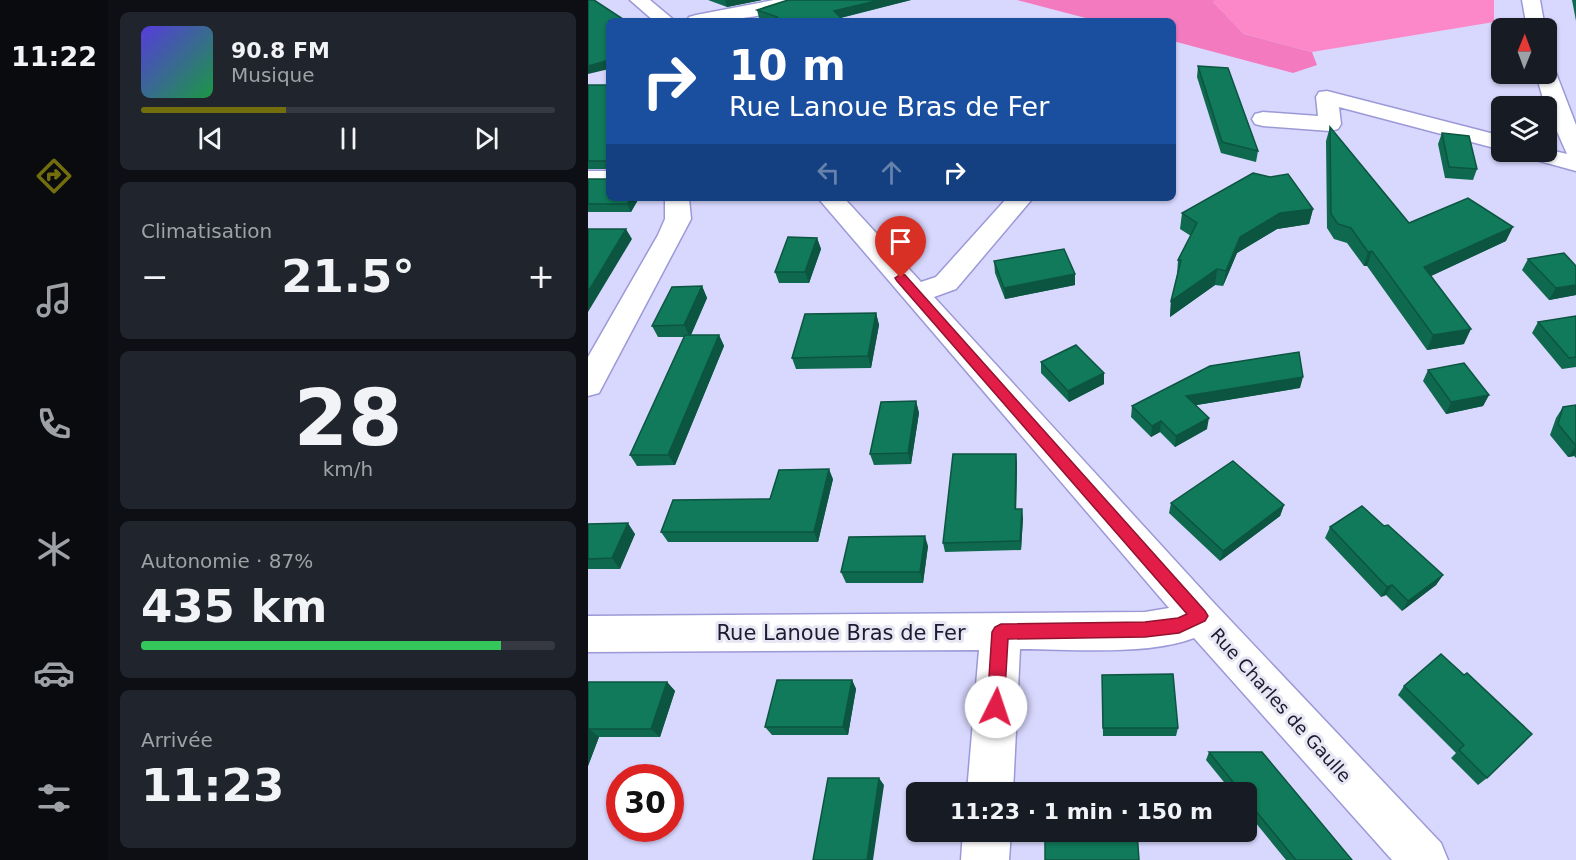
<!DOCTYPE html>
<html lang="fr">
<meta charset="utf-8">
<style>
:root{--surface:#171b24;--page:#20242c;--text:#f1f3f6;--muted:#9ea1a6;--line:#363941;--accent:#726e0d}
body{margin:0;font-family:"DejaVu Sans",sans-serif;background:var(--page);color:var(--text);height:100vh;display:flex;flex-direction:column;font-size:22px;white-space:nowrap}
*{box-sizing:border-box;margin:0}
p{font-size:20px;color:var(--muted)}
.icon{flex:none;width:33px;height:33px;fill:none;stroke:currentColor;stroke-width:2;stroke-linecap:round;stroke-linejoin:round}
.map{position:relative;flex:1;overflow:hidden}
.sheet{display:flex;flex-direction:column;gap:12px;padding:12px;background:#0d0f14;width:480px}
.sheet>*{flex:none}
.banner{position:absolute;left:18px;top:18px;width:570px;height:183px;border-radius:9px;box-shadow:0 2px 4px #0004;background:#1a4fa0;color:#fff;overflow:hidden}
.needle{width:39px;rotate:1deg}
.buttons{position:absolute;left:903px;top:18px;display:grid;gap:12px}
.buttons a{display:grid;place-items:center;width:66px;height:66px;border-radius:9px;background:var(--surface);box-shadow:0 2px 4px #0004;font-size:30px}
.speed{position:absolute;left:18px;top:764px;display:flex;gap:12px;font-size:30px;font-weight:700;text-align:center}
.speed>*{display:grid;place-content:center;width:78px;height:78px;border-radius:50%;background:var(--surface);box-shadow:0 2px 4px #0004;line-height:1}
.speed .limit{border:9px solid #d22;background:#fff;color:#111}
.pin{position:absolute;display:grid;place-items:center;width:51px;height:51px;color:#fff;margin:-62px -26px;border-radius:50% 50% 50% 0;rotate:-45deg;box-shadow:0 0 6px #0007}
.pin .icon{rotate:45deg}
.me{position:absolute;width:66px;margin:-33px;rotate:4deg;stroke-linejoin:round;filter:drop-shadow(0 0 4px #0008)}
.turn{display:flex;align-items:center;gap:21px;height:126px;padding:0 24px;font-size:27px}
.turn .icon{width:78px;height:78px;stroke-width:2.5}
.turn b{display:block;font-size:42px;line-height:51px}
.lanes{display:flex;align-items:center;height:57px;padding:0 24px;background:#0003;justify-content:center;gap:30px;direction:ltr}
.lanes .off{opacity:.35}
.big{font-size:45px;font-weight:700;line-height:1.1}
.sheet .card{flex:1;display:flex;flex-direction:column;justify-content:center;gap:9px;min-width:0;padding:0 21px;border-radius:9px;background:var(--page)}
.sheet .dial{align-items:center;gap:0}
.dial b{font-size:78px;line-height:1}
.song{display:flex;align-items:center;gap:18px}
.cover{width:72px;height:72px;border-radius:9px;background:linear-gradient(135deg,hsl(250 70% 55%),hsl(140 70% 35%))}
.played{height:6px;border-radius:3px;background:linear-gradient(90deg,var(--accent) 35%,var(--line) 35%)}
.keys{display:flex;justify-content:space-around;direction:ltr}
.heat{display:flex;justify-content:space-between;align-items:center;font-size:33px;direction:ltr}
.charge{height:9px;border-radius:4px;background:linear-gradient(90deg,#34c759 87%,var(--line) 0)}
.trip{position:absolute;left:318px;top:782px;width:351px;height:60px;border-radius:9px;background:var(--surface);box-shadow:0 2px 4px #0004;font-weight:700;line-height:60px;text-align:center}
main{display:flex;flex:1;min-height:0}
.tabs{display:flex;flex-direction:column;width:108px;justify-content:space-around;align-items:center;background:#090b0e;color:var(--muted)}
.tabs .icon{width:42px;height:42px}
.tabs .active{color:var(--accent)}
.tabs b{font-size:27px;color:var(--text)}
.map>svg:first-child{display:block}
.green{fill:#fc88c9}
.forest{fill:#f47ac0}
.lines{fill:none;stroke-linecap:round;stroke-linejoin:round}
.minor-casing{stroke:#9c99d7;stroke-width:3}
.minor{fill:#fff;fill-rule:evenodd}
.wall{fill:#0f694e}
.shaded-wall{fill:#0c5540}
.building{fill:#117a5b;stroke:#0c5540;stroke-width:1.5}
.route{fill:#e11d48;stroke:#92132f;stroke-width:1.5}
.labels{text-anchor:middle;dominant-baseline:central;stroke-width:6;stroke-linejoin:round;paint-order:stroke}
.street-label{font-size:18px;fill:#1d1b32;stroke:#e7e7f4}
.near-street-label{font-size:21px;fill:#1d1b32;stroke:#e7e7f4}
</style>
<main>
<nav class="tabs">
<b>11:22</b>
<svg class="icon active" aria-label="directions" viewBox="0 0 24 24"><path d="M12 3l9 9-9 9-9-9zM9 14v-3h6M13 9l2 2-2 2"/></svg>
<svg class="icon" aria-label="music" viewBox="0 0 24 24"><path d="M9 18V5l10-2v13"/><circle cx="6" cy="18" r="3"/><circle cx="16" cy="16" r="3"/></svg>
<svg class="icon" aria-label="phone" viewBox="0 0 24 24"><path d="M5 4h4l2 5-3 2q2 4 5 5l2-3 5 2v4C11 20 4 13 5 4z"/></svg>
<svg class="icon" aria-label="climate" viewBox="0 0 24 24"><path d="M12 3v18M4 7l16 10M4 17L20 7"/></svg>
<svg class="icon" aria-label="car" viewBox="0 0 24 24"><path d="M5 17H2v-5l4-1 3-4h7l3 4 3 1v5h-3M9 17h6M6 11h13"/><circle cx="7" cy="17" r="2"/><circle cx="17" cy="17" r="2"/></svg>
<svg class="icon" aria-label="filters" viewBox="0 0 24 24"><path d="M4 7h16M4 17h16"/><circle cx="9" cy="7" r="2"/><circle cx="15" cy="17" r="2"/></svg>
</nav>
<section class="sheet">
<div class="card">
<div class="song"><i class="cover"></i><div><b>90.8 FM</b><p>Musique</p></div></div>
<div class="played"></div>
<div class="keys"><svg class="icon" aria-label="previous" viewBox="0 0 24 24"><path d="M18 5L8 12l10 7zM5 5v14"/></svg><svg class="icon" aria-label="pause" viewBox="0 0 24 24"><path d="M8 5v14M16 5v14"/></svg><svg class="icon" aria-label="next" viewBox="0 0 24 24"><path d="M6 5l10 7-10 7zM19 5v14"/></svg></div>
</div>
<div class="card"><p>Climatisation</p>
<div class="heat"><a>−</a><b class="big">21.5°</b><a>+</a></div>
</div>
<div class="card dial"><b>28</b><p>km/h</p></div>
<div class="card"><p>Autonomie · 87%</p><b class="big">435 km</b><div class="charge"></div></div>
<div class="card"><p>Arrivée</p><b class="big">11:23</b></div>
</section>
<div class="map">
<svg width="988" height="860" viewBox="0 0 988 860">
<rect width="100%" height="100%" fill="#d8d7fe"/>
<!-- green -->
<path class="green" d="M626 0H906V22L724 52 656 34 624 1Z"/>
<!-- forest -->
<path class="forest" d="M429 0H626L625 2 656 34 724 52 729 65 705 73 585 41V21H509Z"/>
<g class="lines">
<defs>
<path id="minor" d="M42 0H62L87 21H66Z
M186 0H207C194 19 122 21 99 21L101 17 108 15Z
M934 0H952L957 28H939Z
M958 67 965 69 968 73 988 125V171L937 157 933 152H958V149L979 154 956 102 948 74H958Z
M739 91 914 136V150L751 107 753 124 750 129 742 131 675 126 667 124 664 119 667 114 675 112 730 116 728 97 731 92Z
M0 171H21V185H0Z
M77 198H101L103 219 11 393 0 396V357L70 235 77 219Z
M230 198H256L333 282 348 277 419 198H445L368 289 346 297 626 603 853 843 860 860H804L606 638C558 656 485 649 432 649L425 792H379L391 650 0 652V616L557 612 581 608Z
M375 831H423L421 860H373Z"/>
</defs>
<!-- minor casing -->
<use href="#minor" class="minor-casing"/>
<!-- minor -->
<use href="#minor" class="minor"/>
</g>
<!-- wall -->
<path class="wall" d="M120 0H174L139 7Z
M323 0 253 18 256 21H180L171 18 169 10 198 1Z
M984 0H988V21Z
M610 66 670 151 668 162 633 153 609 77Z
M0 85 51 198 43 212H0V179H19V169H0Z
M742 127 821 223 918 241 843 276 876 344 839 350 779 266H776L759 243 746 239 739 228 738 141Z
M854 133 889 169 885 180 857 178 850 144Z
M725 209 721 224 689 229 649 253 635 286 627 285 582 317 583 301 589 275 590 260 603 236 592 229 594 213Z
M229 238 233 249 221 283H191L187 272Z
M940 259 988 266V295L961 300 934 270Z
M406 261 487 274V285L417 299 407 273Z
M114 286 119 298 103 335H131L136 346 87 465 49 466 42 455 97 337H70L64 326Z
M288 313 291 325 283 368 208 369 204 358Z
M988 316V367L974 369 944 333 950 322Z
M453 362 516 384 481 402 453 373Z
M840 370 901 395 895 406 858 414 835 381Z
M712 388 608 405 619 429 587 447 572 432 563 437 543 417 544 406Z
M328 401 331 413 323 464 286 465 282 454Z
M988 405V458L986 456 980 457 962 435 968 418 975 407Z
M428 454 429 464 428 509 435 518 433 550 357 552 355 543Z
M245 479 230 542H80L73 532Z
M583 503 696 505 692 516 632 561 581 513Z
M0 524 47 534 32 569H0Z
M796 526 855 575 848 585 814 611 798 595 793 597 737 538 742 527Z
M340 546 335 583H258L253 572Z
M853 654 899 778 890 785 863 758 868 753 810 695 816 686Z
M514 675 590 728 588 736H515Z
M264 680 268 689 260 735H184L177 727Z
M0 682H79L87 691 72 737H11L0 766Z
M621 752 764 860H698L658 811V792H644L618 760Z"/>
<!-- shaded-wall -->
<path class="shaded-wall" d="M137 0H174L139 7Z
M292 0H323L247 19 246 11Z
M21 60V69L0 74V66Z
M43 198H51L43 212 39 204Z
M725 209 721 224 689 229 649 253 635 286 638 271 652 237 692 213Z
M925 227 918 241 830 282 836 267Z
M38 229 44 239 0 312V292Z
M229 238 233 249 221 283 217 272Z
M784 251 779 266H776L780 252Z
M629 269 627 285 582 317 583 301Z
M487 274V285L417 299 416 288Z
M988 285V295L961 300 968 288Z
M114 286 119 298 102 337 96 325Z
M288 313 291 325 283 368 280 356Z
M883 329 876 344 839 350 845 335Z
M131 335 136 346 87 465 80 455Z
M516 373V384L481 402 480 391Z
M715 377 712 388 597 407 598 396Z
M901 395 895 406 858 414 863 402Z
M328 401 331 413 323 464 320 453Z
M621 418 619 429 587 447 588 436Z
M573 421 572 432 563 437 564 426Z
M988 446V453L986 456 980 457Z
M428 454 429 464 428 518 427 509Z
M241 469 245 479 230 542 226 532Z
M696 505 692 516 632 561 635 551Z
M434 509 435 518 433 550 432 541Z
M40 523 47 534 32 569 24 558Z
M337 536 340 546 335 583 332 572Z
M855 575 848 585 814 611 820 601Z
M804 585 798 595 793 597 799 587Z
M264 680 268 689 260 735 255 727Z
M79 682 87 691 72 737 63 729Z
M1 729 11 737 0 766V731Z
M291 778 296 785 285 860H279Z"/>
<!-- building -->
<path class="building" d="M0 0H6L38 21H21V60L0 66Z
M200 0H292L246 11 256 21H202L200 19 192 21 189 17 169 10Z
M610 66 640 68 670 151 634 142Z
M0 85H21V198H43L39 204H0V179H19V161H0Z
M742 127 821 223 880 198 925 227 836 267 883 329 845 335 784 251 780 252 763 228 750 224 743 214Z
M854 133 881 136 889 169 861 167Z
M665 173 682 177 700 174 725 209 692 213 652 237 638 271 629 269 583 301 593 260H590L609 223 594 213Z
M0 229H38L0 292Z
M200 237 229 238 217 272H187Z
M476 249 487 274 416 288 406 261Z
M976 253 988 266V285L968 288 940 259Z
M114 286 96 325 64 326 84 287Z
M288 313 280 356 204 358 217 314Z
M988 316V357L981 358 950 322Z
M97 335H131L80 455H42Z
M488 345 516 373 480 391 453 362Z
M711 352 715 377 598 396 621 418 588 436 573 421 564 426 544 406 622 366Z
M876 363 901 395 863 402 840 370Z
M328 401 320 453 282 454 293 402Z
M988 405V446L970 424 975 407Z
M365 454H428L427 509H434L432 541 355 543Z
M645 461 696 505 635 551 583 503Z
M241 469 226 532H73L85 500 182 499 191 470Z
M774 506 796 526 800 525 855 575 820 601 804 585 799 587 742 527Z
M40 523 24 558 0 559V524Z
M337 536 332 572H253L261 537Z
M853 654 876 675 879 673 944 734 899 778 871 750 876 745 816 686Z
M585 674 590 728H515L514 675Z
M189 680H264L255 727H177Z
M0 682H79L63 729H1L0 731Z
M621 752H674L764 860H708L658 799V792H653Z
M240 778H291L279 860H225Z
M457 831H549L551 860H457Z"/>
<!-- route -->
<path class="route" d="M313 274 317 275 617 611 620 616 617 621 591 633 557 637 420 639 416 707 414 713 408 716 401 713 399 707 404 632 407 627 413 624 557 622 590 618 599 614 309 281 307 278Z"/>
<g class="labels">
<!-- street labels -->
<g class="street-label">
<text transform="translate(693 705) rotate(48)">Rue Charles de Gaulle</text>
</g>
<!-- near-street labels -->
<g class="near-street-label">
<text x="253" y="633">Rue Lanoue Bras de Fer</text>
</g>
</g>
</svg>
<div class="buttons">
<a><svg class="needle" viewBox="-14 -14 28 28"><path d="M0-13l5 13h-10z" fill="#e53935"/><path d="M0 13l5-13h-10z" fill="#9ea1a6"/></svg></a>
<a><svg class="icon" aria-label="layers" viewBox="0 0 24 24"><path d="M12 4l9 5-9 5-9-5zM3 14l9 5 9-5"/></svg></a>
</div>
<div class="speed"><div class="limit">30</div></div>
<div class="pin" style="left:313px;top:278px;background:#d93025"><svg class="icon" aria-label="arrive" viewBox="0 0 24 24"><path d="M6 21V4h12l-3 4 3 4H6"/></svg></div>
<svg class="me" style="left:408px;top:707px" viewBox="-20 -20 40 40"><circle r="19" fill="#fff"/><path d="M0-13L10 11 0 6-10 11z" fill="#e11d48"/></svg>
<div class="trip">11:23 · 1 min · 150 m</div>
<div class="banner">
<div class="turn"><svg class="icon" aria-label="right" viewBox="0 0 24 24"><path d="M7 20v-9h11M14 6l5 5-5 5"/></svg><div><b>10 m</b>Rue Lanoue Bras de Fer</div></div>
<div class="lanes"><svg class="icon off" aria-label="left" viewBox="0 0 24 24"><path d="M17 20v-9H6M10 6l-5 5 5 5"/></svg><svg class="icon off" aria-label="ahead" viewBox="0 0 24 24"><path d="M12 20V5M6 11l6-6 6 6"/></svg><svg class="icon" aria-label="right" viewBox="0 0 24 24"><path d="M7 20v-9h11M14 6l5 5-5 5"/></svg></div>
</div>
</div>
</main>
